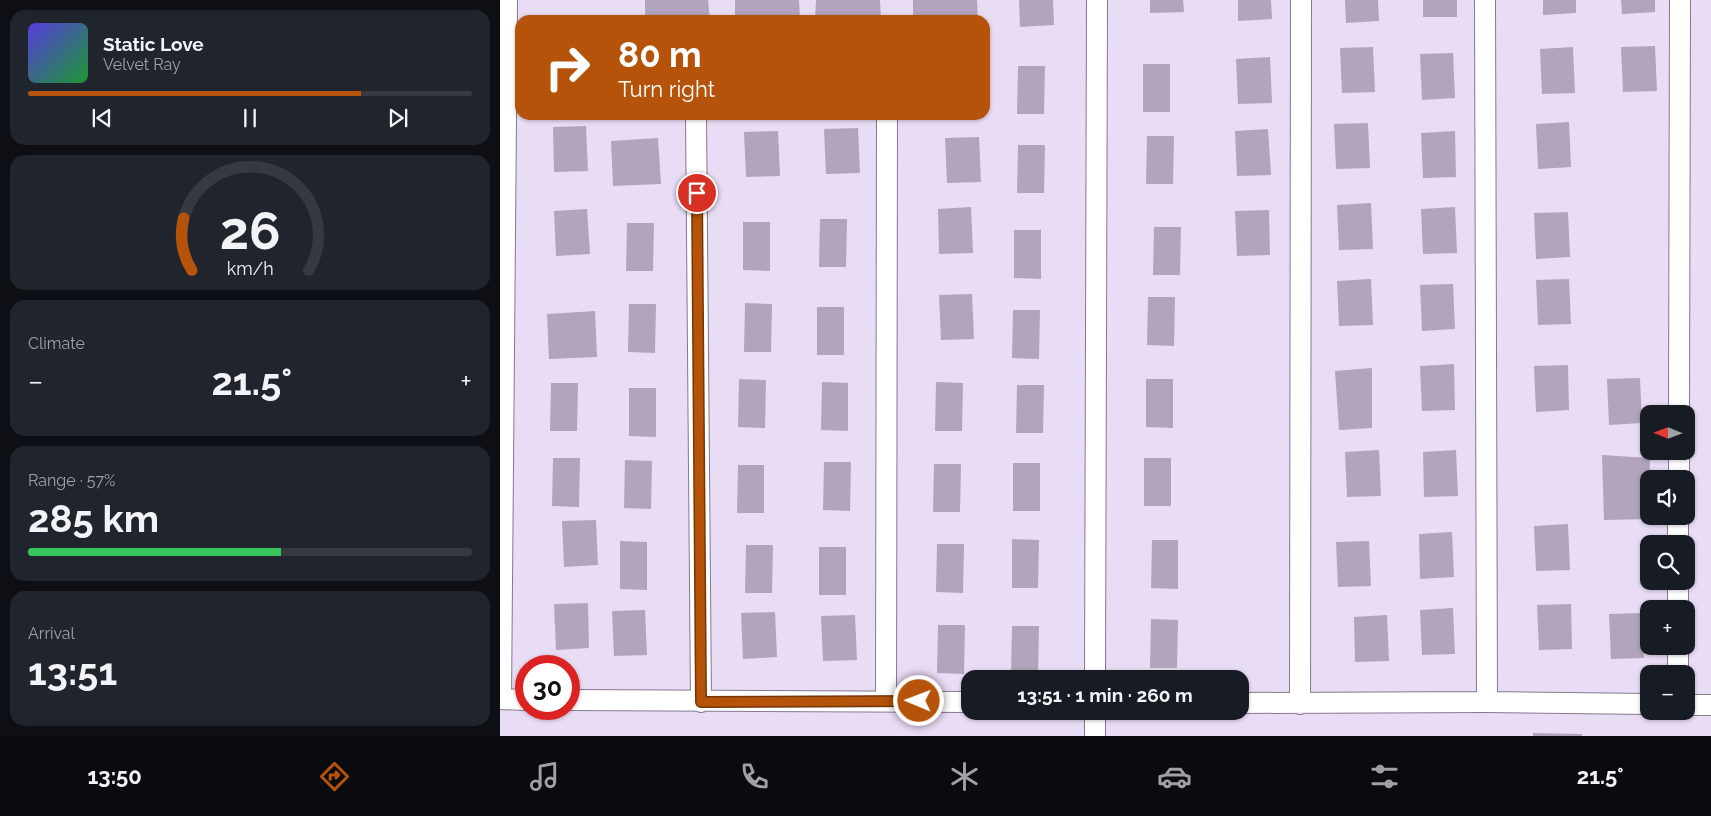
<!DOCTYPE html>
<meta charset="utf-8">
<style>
:root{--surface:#171b24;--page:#20242c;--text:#f1f3f6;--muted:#9ea1a6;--line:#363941;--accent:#b45309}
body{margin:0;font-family:Raleway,sans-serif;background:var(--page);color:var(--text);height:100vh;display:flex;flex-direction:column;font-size:19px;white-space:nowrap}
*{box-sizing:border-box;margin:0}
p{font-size:16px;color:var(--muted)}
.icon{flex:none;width:28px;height:28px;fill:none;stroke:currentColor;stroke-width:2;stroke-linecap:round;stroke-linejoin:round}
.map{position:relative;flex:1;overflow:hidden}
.drawer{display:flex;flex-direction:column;gap:10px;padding:10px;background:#0d0f14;width:500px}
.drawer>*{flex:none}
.hud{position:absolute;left:15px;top:15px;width:475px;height:105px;border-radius:15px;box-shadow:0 1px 4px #0004;background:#b45309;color:#fff;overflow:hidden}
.needle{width:32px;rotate:271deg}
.tools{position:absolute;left:1140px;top:405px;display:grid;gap:10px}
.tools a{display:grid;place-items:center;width:55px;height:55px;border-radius:10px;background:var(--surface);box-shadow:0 1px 4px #0004;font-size:25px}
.speed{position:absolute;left:15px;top:655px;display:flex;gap:10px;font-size:25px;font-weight:700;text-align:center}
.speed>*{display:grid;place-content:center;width:65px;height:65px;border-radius:50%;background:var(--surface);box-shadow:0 1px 4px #0004;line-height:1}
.speed .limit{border:8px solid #d22;background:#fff;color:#111}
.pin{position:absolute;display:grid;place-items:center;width:42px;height:42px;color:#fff;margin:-21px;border:2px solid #fff;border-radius:50%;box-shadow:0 1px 5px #0007}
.me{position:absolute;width:55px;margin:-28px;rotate:271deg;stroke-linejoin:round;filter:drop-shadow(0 0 4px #0008)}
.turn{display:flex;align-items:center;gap:18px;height:105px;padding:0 20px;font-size:22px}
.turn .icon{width:65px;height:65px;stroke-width:2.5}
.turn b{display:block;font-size:35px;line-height:42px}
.big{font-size:38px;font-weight:700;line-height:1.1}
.drawer .tile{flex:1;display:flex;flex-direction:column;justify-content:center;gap:8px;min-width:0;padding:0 18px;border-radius:15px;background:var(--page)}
.drawer .dial{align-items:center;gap:0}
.dial svg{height:130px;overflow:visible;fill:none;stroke:var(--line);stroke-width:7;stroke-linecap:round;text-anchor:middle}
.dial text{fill:var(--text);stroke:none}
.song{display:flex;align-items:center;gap:15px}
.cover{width:60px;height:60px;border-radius:8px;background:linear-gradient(135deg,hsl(250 70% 55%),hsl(130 70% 35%))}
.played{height:5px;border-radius:2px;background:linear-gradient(90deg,var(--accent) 75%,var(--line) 75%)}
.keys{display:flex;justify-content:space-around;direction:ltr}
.heat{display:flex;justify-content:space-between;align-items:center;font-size:28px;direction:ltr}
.charge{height:8px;border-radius:4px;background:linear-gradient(90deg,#34c759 57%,var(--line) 0)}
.trip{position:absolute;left:461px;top:670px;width:288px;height:50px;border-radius:15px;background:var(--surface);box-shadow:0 1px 4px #0004;font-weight:700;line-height:50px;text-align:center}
.tab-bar{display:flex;height:80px;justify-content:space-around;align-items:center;background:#090b0e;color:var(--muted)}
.tab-bar .icon{width:35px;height:35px}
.tab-bar .selected{color:var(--accent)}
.tab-bar b{font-size:22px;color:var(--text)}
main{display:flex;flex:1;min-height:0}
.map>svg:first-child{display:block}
.building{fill:#b1a4bc}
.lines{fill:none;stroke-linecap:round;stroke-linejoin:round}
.street-casing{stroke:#85798f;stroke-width:22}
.street{stroke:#fff;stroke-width:20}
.route-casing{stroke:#753606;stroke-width:12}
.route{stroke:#b45309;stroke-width:9}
</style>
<main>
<section class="drawer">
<div class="tile">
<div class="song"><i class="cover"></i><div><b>Static Love</b><p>Velvet Ray</p></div></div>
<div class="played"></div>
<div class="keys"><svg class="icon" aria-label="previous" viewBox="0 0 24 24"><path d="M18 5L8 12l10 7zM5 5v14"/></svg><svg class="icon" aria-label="pause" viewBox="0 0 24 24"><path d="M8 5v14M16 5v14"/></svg><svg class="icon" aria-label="next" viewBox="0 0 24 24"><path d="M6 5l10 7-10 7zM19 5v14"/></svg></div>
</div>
<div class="tile dial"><svg viewBox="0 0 100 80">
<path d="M14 69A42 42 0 1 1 86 69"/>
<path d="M14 69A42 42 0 0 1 9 37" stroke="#b45309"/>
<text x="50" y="56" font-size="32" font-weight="700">26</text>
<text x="50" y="72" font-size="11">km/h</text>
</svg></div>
<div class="tile"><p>Climate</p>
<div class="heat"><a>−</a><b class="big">21.5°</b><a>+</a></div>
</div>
<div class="tile"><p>Range · 57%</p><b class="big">285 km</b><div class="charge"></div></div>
<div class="tile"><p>Arrival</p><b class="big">13:51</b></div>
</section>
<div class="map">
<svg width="1211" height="736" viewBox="0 0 1211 736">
<rect width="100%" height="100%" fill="#e9dcf5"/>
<!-- building -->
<path class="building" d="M145 0H208L210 20H145Z
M235 0H299L300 20H235Z
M316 0H380L381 20H315Z
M413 0H477L478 20H413Z
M519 0H553L554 25 520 27Z
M650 0H683L684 12 650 13Z
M738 0H771L772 19 738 21Z
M845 0H878L879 21 846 23Z
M923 0H957V17H923Z
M1043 0H1076V13L1043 15Z
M1121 0H1155V12L1122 14Z
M1155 46 1157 91 1123 92 1121 47Z
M873 47 875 92 842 93 840 48Z
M1073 47 1075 93 1042 94 1040 49Z
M953 53 955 98 922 100 920 54Z
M770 57 772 103 738 104 736 59Z
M643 64H670V112H643Z
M518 66H545L544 114H517Z
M1069 122 1071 167 1038 169 1036 124Z
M868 123 870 168 836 169 834 124Z
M86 126 88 171 54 172 53 127Z
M358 128 360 173 326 174 324 129Z
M768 129 771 175 737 176 735 131Z
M278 131 280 176 246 177 244 132Z
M955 131 956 177 923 178 921 133Z
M647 136H674L673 184H646Z
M479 137 481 182 447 183 445 138Z
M158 138 161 184 113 186 111 141Z
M518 145H545L544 193H517Z
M871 203 873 249 839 250 837 205Z
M471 207 473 253 439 254 438 209Z
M955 207 957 253 923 254 921 209Z
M87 209 90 254 56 256 54 211Z
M769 210 770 255 737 256 735 211Z
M1068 212 1070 257 1036 259 1034 213Z
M320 219H347L346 267H319Z
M243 222H270V271L243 270Z
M127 223H154L153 271H126Z
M654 227H681L680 275H653Z
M514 230H541V279L514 278Z
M871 279 873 325 839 326 837 281Z
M1069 279 1071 324 1038 325 1036 280Z
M953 284 955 329 922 331 920 285Z
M472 294 474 339 441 340 439 295Z
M648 297H675L674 346 647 345Z
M245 303 272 304 271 352H244Z
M129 304H156L155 353 128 352Z
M317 307H344V355H317Z
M513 310H540L539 359 512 358Z
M95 311 97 357 49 359 47 314Z
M954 364 955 410 922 411 920 366Z
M1068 365 1069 410 1036 412 1034 366Z
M872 368V428L839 430 835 371Z
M1140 378 1142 423 1109 425 1107 379Z
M239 379 266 380 265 428 238 427Z
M646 379H673V428L646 427Z
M322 382 348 383V431L321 430Z
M436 382 463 383 462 431H435Z
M51 383H78L77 431H50Z
M517 385H544L543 433H516Z
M129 388H156V437L129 436Z
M879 450 881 496 847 497 845 452Z
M956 450 958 496 924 497 923 452Z
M1102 455 1150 458 1149 516H1152V519L1104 520Z
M53 458H80L79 507 52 506Z
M644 458H671V506H644Z
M125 460 152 461 151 509 124 508Z
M324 462H351L350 511 323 510Z
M513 463H540V511H513Z
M434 464H461L460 512H433Z
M238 465H264V513H237Z
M96 520 98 565 64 567 62 521Z
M1068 524 1070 570 1036 571 1034 526Z
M952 532 954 577 920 579 919 534Z
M512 539 539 540 538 588H512Z
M652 540H678V589L651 588Z
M120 541 147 542V590L120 589Z
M869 541 871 586 838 587 836 542Z
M437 544H464L463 593 436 592Z
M246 545H273L272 593H245Z
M319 547H346V595H319Z
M88 603 89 648 56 650 54 604Z
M1071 604 1072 649 1039 650 1037 605Z
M953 608 955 654 922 655 920 610Z
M145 610 147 655 114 656 112 611Z
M275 612 277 657 243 659 241 613Z
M1142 613 1144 658 1111 659 1109 614Z
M355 615 357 660 323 661 321 616Z
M887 615 889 661 855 662 854 617Z
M651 619 678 620 677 668H650Z
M438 625H465L464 674 437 673Z
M512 626H539L538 674H511Z
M1033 733 1082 734V736H1033Z"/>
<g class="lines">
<defs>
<path id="street" d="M985 0 987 702
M196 115 201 702
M1179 414 1180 0
M1179 479V451
M1178 544V516
M1178 609V581
M1178 674V646
M595 679 597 0
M0 699 26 700
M1 699 7 0
M69 700 470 702
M386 701 387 115
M740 703 987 702 1149 704
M800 704 801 0
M1186 705H1211
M595 736V711"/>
</defs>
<!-- street casing -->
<use href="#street" class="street-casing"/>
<!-- street -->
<use href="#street" class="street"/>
</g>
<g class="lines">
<defs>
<path id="route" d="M197 193 201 702 419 701"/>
</defs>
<!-- route casing -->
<use href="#route" class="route-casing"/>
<!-- route -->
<use href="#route" class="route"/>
</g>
</svg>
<div class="tools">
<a><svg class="needle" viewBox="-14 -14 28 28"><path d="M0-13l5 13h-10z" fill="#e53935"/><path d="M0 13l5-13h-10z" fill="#9ea1a6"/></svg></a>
<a><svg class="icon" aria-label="sound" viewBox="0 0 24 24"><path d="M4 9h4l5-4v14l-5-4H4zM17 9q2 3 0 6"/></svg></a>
<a><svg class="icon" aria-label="search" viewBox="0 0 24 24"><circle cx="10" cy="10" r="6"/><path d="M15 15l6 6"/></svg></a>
<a>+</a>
<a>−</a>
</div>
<div class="speed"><div class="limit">30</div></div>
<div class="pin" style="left:197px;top:193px;background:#d93025"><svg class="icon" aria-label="arrive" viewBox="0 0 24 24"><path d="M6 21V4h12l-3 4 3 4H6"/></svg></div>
<svg class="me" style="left:419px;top:701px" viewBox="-20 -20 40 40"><circle r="17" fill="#b45309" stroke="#fff" stroke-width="3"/><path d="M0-11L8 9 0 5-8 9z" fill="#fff"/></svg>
<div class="trip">13:51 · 1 min · 260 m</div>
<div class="hud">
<div class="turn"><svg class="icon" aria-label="right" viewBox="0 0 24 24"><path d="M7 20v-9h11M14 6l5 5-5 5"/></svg><div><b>80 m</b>Turn right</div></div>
</div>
</div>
</main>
<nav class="tab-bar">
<b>13:50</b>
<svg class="icon selected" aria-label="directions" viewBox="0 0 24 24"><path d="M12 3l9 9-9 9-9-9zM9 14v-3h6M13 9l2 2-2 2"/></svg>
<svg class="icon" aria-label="music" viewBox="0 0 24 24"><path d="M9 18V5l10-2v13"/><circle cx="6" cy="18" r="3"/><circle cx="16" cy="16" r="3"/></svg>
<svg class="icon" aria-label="phone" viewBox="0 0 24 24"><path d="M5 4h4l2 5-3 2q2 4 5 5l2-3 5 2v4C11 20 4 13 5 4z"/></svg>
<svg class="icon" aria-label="climate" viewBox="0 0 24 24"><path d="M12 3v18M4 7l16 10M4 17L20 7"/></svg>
<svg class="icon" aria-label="car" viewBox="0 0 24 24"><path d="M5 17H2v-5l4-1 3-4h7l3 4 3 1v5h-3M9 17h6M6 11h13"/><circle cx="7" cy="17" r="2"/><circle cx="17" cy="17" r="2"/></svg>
<svg class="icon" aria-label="filters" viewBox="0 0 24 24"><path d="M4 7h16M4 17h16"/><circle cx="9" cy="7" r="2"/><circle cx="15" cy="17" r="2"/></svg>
<b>21.5°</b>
</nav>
